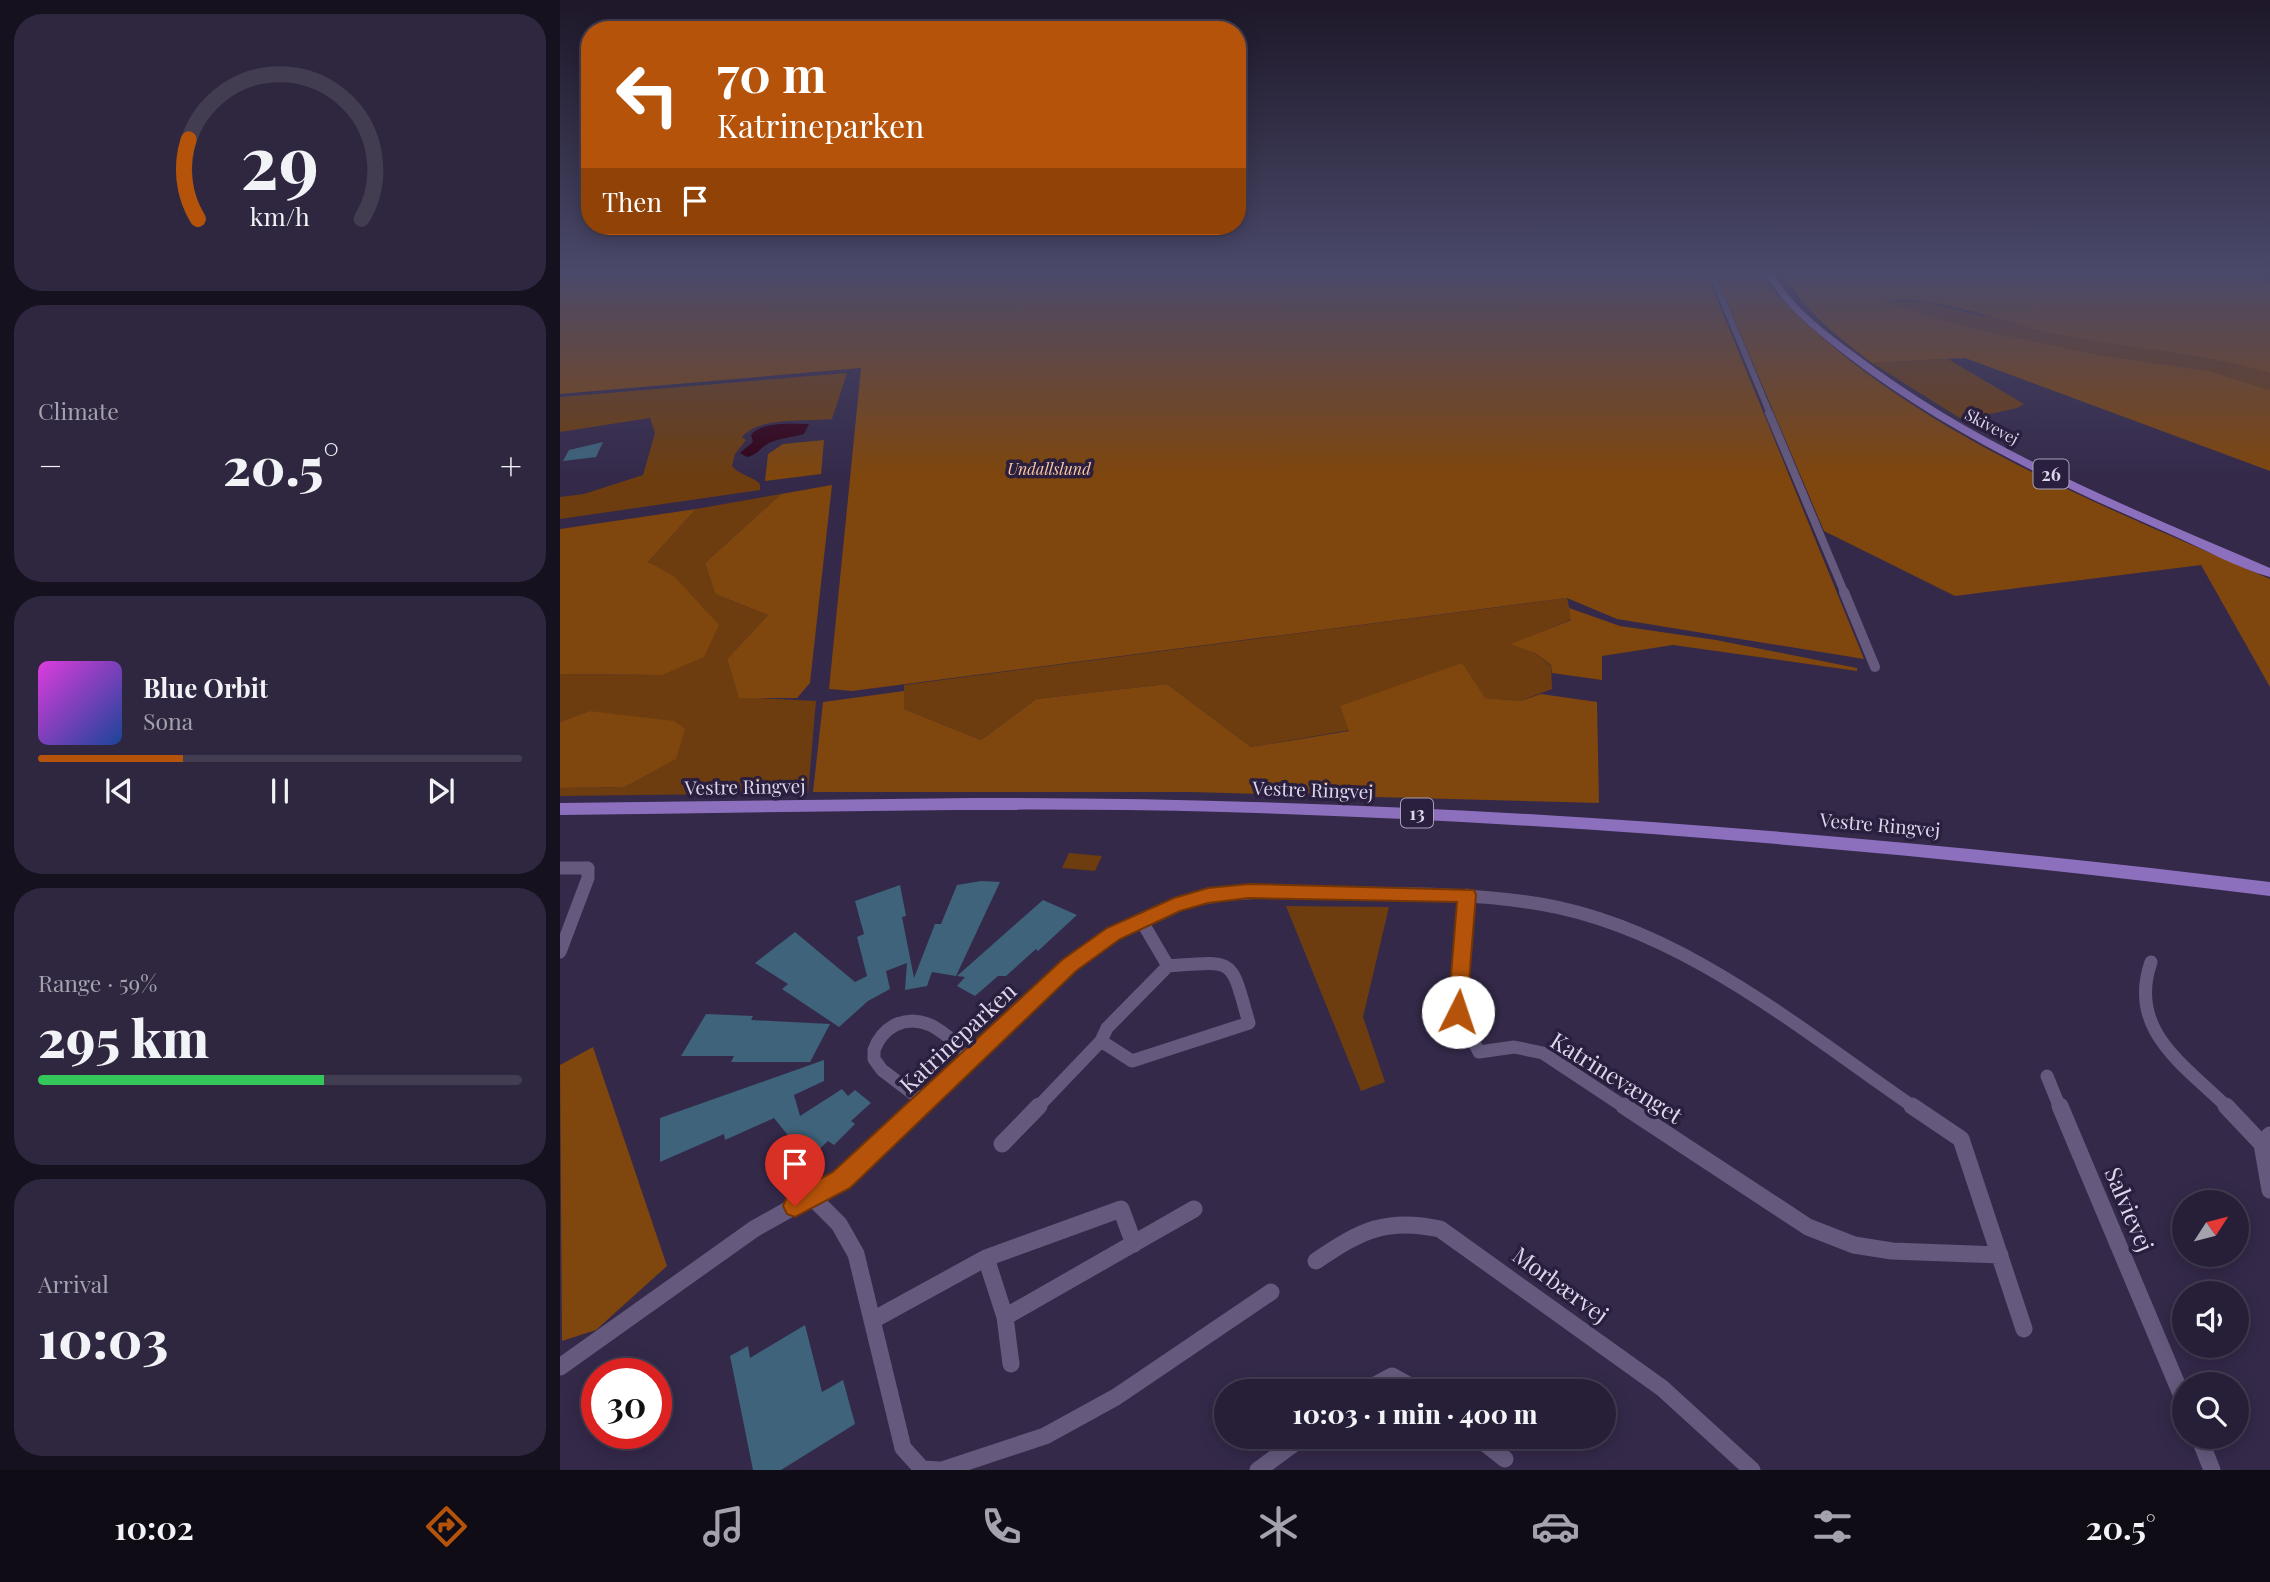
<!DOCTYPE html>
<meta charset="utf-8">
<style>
:root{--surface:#271f37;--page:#2f273f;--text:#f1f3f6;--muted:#a4a2ad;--line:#433d52;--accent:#b45309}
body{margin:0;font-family:"Playfair Display",serif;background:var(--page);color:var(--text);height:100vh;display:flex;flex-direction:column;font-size:26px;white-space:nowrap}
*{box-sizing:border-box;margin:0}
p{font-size:23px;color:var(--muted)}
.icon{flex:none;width:38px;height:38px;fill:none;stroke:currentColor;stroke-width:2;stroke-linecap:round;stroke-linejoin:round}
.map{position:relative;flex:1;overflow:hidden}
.details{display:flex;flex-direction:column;gap:14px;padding:14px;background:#15111e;width:560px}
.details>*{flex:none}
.hud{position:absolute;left:21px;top:21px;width:665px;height:214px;border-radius:28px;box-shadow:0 4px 18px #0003,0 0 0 2px var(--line);background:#b45309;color:#fff;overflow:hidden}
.needle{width:46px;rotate:54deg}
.controls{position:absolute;left:1612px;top:1190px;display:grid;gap:14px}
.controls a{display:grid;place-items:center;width:77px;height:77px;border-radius:50%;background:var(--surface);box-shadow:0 4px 18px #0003,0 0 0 2px var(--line);font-size:35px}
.speed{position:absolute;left:21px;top:1358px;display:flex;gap:14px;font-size:35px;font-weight:700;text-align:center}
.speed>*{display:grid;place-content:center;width:91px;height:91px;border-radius:50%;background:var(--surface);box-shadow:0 4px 18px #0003,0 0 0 2px var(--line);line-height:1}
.speed .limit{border:10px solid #d22;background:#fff;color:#111}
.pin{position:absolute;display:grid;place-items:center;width:60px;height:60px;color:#fff;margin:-72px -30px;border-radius:50% 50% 50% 0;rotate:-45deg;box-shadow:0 0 7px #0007}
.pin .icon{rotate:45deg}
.me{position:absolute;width:77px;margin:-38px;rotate:4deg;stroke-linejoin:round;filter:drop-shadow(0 0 5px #0008)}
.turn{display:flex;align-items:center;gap:24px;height:147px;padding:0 21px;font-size:32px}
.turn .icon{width:91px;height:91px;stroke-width:2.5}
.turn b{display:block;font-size:49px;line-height:60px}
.then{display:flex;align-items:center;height:66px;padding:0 21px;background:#0003;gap:14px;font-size:26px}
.big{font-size:52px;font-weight:800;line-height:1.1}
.details .card{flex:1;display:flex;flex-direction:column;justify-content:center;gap:10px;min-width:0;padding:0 24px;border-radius:28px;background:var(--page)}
.details .dial{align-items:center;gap:0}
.dial svg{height:182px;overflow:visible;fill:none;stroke:var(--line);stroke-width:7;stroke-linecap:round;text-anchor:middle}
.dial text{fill:var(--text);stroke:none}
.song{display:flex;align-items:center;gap:21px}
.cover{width:84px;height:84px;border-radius:10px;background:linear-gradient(135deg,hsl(300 70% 55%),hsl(220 70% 35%))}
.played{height:7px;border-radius:4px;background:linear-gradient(90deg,var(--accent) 30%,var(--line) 30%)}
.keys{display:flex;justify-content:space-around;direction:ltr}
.heat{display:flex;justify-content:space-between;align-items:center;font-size:38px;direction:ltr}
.charge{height:10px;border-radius:5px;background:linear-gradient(90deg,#34c759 59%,var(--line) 0)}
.trip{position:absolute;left:654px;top:1379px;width:402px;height:70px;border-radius:35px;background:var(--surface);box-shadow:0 4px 18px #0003,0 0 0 2px var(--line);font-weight:800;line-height:70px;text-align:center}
.tab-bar{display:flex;height:112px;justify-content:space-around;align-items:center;background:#100c16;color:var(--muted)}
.tab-bar .icon{width:49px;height:49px}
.tab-bar .on{color:var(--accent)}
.tab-bar b{font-size:32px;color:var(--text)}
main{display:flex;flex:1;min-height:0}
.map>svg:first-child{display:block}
.green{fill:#6d3d0f}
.forest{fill:#7f460d}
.water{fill:#310116}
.building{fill:#3e637b}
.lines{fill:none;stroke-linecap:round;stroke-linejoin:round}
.street-far4{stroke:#655a7d;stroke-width:6}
.street-far3{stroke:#655a7d;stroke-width:8}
.street-far2{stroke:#655a7d;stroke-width:10}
.street-far1{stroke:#655a7d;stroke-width:13}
.street{stroke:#655a7d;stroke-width:17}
.primary{fill:#8c70be;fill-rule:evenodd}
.route{fill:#b45309;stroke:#753606;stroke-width:2}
.labels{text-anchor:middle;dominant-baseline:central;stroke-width:7;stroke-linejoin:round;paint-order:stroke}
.far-street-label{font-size:16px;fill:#ddd7ec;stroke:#2a1f3e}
.far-park-label{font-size:16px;font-style:italic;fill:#fecaa3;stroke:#2a1f3e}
.shield{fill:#2a1f3e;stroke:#a7a0b8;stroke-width:2}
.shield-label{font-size:18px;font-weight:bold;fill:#ddd7ec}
.street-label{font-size:19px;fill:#ddd7ec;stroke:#2a1f3e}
.near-street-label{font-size:23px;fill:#ddd7ec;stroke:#2a1f3e}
</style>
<main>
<section class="details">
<div class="card dial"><svg viewBox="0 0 100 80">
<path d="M14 69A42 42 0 1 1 86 69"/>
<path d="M14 69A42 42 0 0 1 10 34" stroke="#b45309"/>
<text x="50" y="56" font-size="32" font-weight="700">29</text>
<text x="50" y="72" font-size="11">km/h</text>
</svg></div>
<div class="card"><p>Climate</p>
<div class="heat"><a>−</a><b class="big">20.5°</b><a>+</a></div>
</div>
<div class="card">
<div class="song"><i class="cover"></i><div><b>Blue Orbit</b><p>Sona</p></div></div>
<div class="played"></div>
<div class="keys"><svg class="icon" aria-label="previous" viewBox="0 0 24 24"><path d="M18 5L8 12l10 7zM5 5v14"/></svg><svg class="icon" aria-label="pause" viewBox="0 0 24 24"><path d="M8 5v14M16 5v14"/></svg><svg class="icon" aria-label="next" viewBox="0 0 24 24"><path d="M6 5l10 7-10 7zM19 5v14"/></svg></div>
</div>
<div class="card"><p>Range · 59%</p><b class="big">295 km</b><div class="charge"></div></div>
<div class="card"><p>Arrival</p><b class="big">10:03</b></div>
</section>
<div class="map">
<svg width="1710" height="1470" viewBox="0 0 1710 1470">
<rect width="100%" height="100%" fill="#342949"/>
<!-- green -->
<path class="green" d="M1329 301 1367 302 1413 314 1681 364 1710 373V390L1650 371 1540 355 1406 327 1323 302Z
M1388 359 1464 404 1457 408 1403 420 1312 363Z
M287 373 272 419C246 422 200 416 182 437L186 440 175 454 172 466C179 475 192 476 200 484V490L0 519V497L24 494 83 475 95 433 90 418 0 432V397Z
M221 494 145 563 155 594 208 615 167 659 179 697 256 701 248 793 0 796V788L65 787 115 759 29 711 0 722V674L102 675 114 576 87 563 136 509Z
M1007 598 1012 619 953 644 975 653 991 666 992 689 960 701 925 698 780 706 790 730 691 747 607 684 476 699 421 740 344 709V685Z
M509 853 542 856 535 871 502 868Z
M726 906 829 907 803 1017 825 1082 801 1091Z"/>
<!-- forest -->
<path class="forest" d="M0 272H1146L1304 659 1057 619 1007 598 292 691 269 689 301 368 0 394Z
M1489 272H1704V283H1710V373C1640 352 1567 348 1495 334 1451 325 1364 291 1324 302L1406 327 1540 355 1650 371 1710 390V471L1405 358 1312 363C1278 337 1248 314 1225 277H1287L1288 274 1491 277Z
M1157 278 1204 280C1335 428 1534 501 1710 579V687L1641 565 1395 596 1264 531Z
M264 440 261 474 205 481 208 454 223 444Z
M272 485 250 683 237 698H179L167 659 208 615 155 594 145 563 221 494Z
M136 509 88 562 114 576 159 625 144 657 102 675 0 674V529Z
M1009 608 1060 626 1156 640 1297 668V671L1113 645 1042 656V680L992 673 991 665 975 653 951 644 1011 620Z
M902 663 925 698 960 701 981 694 1037 702 1039 803 629 792H253L263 702 344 691V709L421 740 476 699 607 684 691 747 789 731 780 706Z
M29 711 114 721 125 729 116 759 65 787 0 788V722Z
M33 1047 107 1266 36 1330 2 1341 0 1065Z"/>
<!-- water -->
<path class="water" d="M249 424 244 434C233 437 221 438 211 442 201 446 198 455 187 457L180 453 193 442 191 435C202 421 232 424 249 424Z"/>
<!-- building -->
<path class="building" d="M43 442 36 457 3 461 9 450Z
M421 881 440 882 396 976 372 972 367 986 345 990 347 963 326 971 330 989 308 1001 279 1027 222 989 228 984 195 963 235 932 295 982 307 976 297 937 304 934 295 901 340 885 346 916 342 917 354 978 375 924H381L397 885Z
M483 900 517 915 478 951 476 949 446 976H438L415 996 397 986 405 977 397 976Z
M146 1014 193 1016 191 1020 270 1024 250 1062H171L174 1056H121Z
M264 1060V1081L234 1095 240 1116 282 1089 288 1096 295 1090 311 1103 291 1121 295 1124 274 1145 268 1141 246 1162 229 1148 234 1143 214 1118 165 1140 164 1134 100 1162V1118Z
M245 1325 262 1392 283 1380 295 1424 221 1470H193L170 1356 188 1346 190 1358Z"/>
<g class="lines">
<!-- street-far4 -->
<path class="street-far4" d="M1151 272 1210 414
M1153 276H1210"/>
<!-- street-far3 -->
<path class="street-far3" d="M1209 413 1285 594"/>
<!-- street-far2 -->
<path class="street-far2" d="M1284 592 1315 667"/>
<!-- street-far1 -->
<path class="street-far1" d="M0 868H28V878L0 952
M907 895 898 1012 919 1052 954 1047 983 1053 1066 1108
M1591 962C1567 1031 1625 1065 1668 1108
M541 1041 572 1061 689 1023C670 957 677 961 608 966L581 920
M1487 1076 1500 1108
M364 1102 322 1070 314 1059V1050C318 1039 324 1031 335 1025 368 1010 390 1040 413 1058
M358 1108C418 1051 483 978 552 935 633 886 693 891 782 893 848 894 914 893 980 904 1120 927 1241 1030 1355 1108
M477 1108 541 1041 547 1028 608 966"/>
<!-- street -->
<path class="street" d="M1064 1106 1248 1227 1294 1245 1332 1251 1440 1255
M1352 1106 1401 1139 1464 1329
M1500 1106 1624 1401
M1666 1106 1702 1144
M1710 1135 1702 1144 1710 1190
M442 1144 479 1106
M252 1197 279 1224 296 1254 343 1448 362 1469 379 1470
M426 1258 445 1317 451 1364
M756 1261C800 1231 826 1217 880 1229L1102 1388 1192 1470
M445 1317 634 1209
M313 1320 426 1258 561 1209 574 1244
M0 1367 194 1229 281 1180 360 1106
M804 1391 832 1376 859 1391
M917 1437 945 1459
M1639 1437 1652 1470
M382 1470 485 1436 556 1397 711 1292
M698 1470 743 1437"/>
<!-- primary -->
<path class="primary" d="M1204 272H1212C1232 306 1264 330 1295 353 1420 449 1567 506 1710 568V577C1677 568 1644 549 1612 535 1498 485 1384 432 1285 355 1255 331 1223 306 1204 272Z
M414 798C848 797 1280 830 1710 882V896C1362 853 1013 822 663 812 442 806 221 813 0 815V803Z"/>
</g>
<!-- sky -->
<linearGradient id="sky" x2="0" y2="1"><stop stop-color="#1d1728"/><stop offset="0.57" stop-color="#4a496a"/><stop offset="1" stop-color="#4a496a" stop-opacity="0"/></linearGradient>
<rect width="1710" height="478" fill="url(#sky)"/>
<!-- route -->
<path class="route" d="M689 884 914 890 916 895 906 1019 898 1021 891 1019 888 1012 897 902 689 898 648 903 620 911 560 939 516 971 290 1188 235 1217 227 1214 223 1206 227 1197 273 1172 502 960 547 928 614 898 648 888Z"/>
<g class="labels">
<!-- far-street labels -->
<g class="far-street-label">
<text transform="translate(1432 426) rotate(28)">Skivevej</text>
</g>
<!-- far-park labels -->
<g class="far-park-label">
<text x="489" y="468">Undallslund</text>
</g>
<!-- shield labels -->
<g class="shield">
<rect x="1473.5" y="459.5" width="35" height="29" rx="5"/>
<rect x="841" y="798.5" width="32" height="29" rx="5"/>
</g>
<g class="shield-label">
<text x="1491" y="474">26</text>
<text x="857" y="813">13</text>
</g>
<!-- street labels -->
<g class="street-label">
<text transform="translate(185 786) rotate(-1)">Vestre Ringvej</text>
<text transform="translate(753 789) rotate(2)">Vestre Ringvej</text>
<text transform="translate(1320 824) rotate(5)">Vestre Ringvej</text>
</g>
<!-- near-street labels -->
<g class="near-street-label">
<text transform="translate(397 1037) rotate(-43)">Katrineparken</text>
<text transform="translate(1057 1077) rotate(32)">Katrinevænget</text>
<text transform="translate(1570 1209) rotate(67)">Salvievej</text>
<text transform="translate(1001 1284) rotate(36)">Morbærvej</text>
</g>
</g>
</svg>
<div class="controls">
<a><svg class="needle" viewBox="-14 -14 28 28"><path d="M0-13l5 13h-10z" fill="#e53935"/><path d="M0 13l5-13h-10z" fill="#a4a2ad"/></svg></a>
<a><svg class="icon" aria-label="sound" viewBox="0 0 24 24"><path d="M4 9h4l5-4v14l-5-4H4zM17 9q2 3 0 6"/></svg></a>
<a><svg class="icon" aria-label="search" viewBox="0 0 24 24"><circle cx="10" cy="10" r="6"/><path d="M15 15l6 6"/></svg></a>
</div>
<div class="speed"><div class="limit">30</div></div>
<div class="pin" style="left:235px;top:1206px;background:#d93025"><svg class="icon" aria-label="arrive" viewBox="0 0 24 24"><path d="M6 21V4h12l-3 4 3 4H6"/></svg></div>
<svg class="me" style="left:898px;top:1012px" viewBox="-20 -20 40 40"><circle r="19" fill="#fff"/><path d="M0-13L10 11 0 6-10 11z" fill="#b45309"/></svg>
<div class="trip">10:03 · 1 min · 400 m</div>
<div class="hud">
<div class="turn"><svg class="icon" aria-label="left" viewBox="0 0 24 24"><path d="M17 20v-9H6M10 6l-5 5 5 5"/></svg><div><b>70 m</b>Katrineparken</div></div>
<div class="then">Then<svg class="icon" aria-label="arrive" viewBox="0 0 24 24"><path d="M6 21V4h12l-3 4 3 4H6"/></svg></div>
</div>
</div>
</main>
<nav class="tab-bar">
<b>10:02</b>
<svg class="icon on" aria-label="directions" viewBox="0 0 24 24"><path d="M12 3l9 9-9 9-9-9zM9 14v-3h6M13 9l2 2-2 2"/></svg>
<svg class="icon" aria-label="music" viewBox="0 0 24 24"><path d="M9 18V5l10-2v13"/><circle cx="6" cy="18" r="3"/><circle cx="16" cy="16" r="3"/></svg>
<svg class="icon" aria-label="phone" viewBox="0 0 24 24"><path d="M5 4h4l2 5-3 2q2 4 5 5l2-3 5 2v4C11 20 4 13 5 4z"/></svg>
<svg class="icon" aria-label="climate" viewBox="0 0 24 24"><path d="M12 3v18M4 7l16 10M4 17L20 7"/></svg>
<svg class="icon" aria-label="car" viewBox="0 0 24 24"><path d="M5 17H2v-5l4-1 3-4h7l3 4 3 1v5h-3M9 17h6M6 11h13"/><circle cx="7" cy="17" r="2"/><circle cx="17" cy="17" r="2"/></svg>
<svg class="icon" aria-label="filters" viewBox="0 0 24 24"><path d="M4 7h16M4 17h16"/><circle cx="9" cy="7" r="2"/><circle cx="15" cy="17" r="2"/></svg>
<b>20.5°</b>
</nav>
